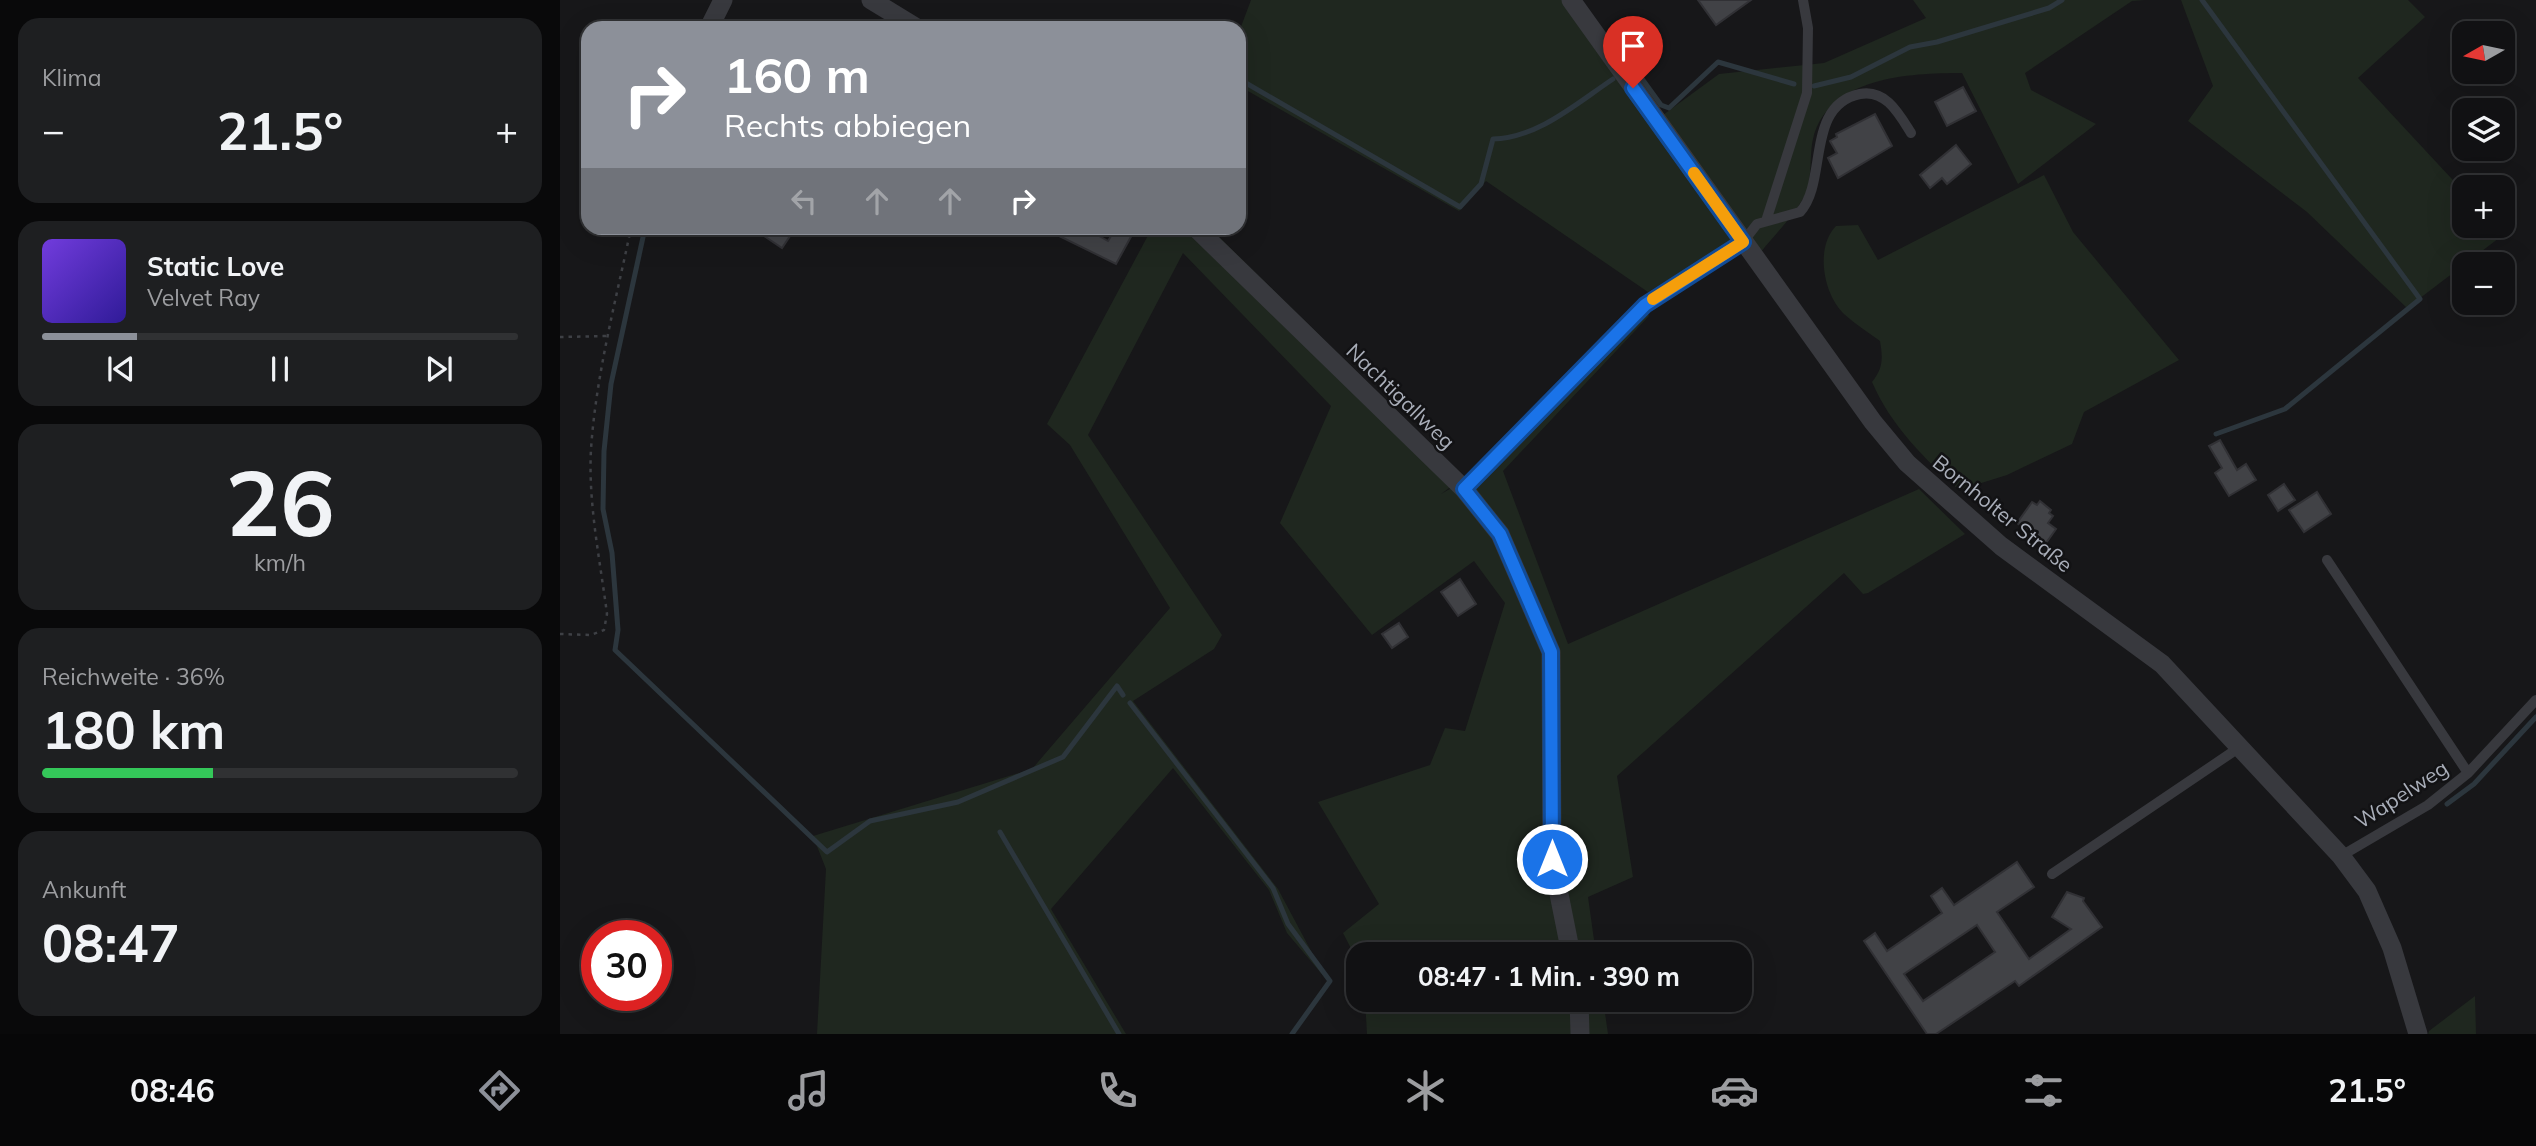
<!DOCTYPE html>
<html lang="de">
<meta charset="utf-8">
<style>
:root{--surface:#111113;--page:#1e1f21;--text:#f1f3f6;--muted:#9c9da0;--line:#303133;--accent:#8c9099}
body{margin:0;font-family:Mulish,sans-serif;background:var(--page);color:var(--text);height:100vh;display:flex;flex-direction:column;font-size:26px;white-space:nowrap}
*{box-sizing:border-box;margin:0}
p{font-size:23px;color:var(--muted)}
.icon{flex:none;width:38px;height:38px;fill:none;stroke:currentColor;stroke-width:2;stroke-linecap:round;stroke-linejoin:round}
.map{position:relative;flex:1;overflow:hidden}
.details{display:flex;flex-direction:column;gap:18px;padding:18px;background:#09090a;width:560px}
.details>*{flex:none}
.guide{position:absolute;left:21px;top:21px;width:665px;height:214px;border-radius:21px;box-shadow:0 7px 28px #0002,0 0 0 2px var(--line);background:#8c9099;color:#fff;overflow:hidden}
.needle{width:46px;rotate:261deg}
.buttons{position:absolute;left:1892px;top:21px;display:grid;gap:14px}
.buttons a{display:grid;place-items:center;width:63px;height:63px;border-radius:14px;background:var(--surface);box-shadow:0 7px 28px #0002,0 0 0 2px var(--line);font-size:35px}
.speed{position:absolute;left:21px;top:920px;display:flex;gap:14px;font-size:35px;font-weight:700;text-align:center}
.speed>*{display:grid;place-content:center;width:91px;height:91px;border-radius:50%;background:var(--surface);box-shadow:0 7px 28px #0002,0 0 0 2px var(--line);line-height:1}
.speed .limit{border:10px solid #d22;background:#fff;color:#111}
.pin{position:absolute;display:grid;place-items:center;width:60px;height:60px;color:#fff;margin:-72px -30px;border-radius:50% 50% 50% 0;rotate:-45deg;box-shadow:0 0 7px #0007}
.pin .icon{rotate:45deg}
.me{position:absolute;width:77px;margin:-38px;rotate:0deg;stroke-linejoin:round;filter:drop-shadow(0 0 5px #0008)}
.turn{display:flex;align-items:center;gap:24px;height:147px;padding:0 28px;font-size:32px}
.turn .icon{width:91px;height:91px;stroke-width:2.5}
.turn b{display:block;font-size:49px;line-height:60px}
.lanes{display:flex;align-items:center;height:66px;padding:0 28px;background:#0003;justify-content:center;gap:35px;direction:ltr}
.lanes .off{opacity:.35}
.big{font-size:52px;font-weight:700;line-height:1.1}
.details .card{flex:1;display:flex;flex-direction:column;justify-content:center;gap:10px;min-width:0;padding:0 24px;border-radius:21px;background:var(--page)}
.details .dial{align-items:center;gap:0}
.dial b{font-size:91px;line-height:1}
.song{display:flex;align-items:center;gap:21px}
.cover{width:84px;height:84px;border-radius:10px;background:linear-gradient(135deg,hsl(260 70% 55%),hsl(250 70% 35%))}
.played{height:7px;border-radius:4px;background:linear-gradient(90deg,var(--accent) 20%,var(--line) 20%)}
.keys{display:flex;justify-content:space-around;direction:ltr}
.heat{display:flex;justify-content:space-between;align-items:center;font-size:38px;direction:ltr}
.charge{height:10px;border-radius:5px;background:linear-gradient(90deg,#34c759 36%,var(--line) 0)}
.trip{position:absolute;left:786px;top:942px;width:406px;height:70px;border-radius:21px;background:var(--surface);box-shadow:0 7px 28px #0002,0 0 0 2px var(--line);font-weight:700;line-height:70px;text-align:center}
.menu{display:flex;height:112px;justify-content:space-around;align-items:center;background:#070708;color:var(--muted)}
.menu .icon{width:49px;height:49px}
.menu .selected{color:var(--accent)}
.menu b{font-size:32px;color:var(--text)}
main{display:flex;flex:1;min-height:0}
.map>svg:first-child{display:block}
.green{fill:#1f271f}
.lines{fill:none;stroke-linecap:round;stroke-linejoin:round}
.stream{stroke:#2c363d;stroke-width:5}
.building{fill:#414246;stroke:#313135;stroke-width:2;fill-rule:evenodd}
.path{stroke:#3e4045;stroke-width:2.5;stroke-dasharray:3.5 5;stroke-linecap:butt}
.service{stroke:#38393e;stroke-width:10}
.minor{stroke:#38393e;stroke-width:19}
.route-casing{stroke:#114b97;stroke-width:18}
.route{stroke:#1a73e8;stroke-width:12}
.slow{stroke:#f59e0b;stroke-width:12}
.labels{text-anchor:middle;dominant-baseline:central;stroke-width:5;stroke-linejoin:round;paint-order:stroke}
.street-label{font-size:21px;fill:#a9aeb9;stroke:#121214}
</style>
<main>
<section class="details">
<div class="card"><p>Klima</p>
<div class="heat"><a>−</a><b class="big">21.5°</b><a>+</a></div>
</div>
<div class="card">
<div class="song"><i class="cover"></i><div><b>Static Love</b><p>Velvet Ray</p></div></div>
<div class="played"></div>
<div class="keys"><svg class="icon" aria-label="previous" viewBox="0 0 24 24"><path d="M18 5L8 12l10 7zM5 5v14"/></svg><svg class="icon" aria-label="pause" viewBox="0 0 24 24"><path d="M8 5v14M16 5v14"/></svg><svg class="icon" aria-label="next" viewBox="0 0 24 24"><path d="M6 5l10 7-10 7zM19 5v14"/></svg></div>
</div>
<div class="card dial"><b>26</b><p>km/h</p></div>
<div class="card"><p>Reichweite · 36%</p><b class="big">180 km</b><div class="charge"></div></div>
<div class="card"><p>Ankunft</p><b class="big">08:47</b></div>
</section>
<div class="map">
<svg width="1976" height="1034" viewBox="0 0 1976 1034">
<rect width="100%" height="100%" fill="#171719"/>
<!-- green -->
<path class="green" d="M691 0H1002L1174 241 1088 292 926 181 899 211 679 86V32Z
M1353 0H1585L1572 1 1465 73 1471 90 1536 124 1458 184 1402 73C1349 73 1268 77 1253 139 1249 156 1253 182 1244 197 1233 217 1215 234 1201 252L1103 115 1159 74 1264 63 1366 18Z
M1621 0H1848L1865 17 1798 78 1904 192V226H1935L1943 235 1847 308 1747 212 1628 121 1653 86Z
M1484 175 1513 232 1619 360 1524 412 1512 444 1447 475 1399 490C1364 458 1331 426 1312 382 1323 368 1323 359 1320 341 1308 332 1295 324 1284 314 1263 294 1255 247 1276 226L1298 225 1318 260Z
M592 228H650L904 477 881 494 895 486 905 495 1086 309 1089 316 943 471 1008 644 1359 489 1405 534 1308 593 1303 594 1284 573 1057 776 1073 877 1028 897 1036 954H798V962L783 933 819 904 758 802 870 765 885 728 905 731 945 603 914 561 812 635 720 523 771 406 623 253 528 435 662 635 654 649 573 701 718 889 766 979 727 933 709 890 613 768 491 909 566 1034H257L266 869 253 836 472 769 610 608 510 445 487 424Z
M1915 996 1916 1034H1868L1869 1031Z
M805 999H1043L1048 1034H807Z"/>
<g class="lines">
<!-- stream -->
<path class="stream" d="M1642 0 1860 299 1725 409 1656 434
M1072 65 1101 105 1109 108 1158 62 1234 84
M679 79 900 207 921 184 933 139C978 138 1017 103 1053 79
M1254 86 1291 77 1350 47 1377 42 1489 8 1502 0
M85 228 51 384 44 451 43 509 52 553 58 630 55 650 267 852 310 821 398 802 503 757 557 686 563 695
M570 703 713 888 728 924 770 981 732 1034
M1887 804 1914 784 1976 717
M440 832 559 1034"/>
</g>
<!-- building -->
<path class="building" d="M1138 0H1191L1156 25Z
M1403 87 1416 111 1387 126 1375 102Z
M1315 114 1332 146 1278 178 1268 158 1277 153 1270 141 1277 137 1276 134Z
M1396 145 1411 164 1387 184 1382 178 1370 188 1360 175Z
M192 228H218L230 236 222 248Z
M483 228H525L548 241 556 228 573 233 556 264Z
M1660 440 1677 470 1686 464 1696 480 1669 496 1655 473 1662 468 1649 446Z
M1724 484 1735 500 1718 511 1708 495Z
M1757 492 1771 514 1744 532 1729 510Z
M1480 501 1491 510 1489 513 1493 516 1488 523 1496 529 1486 543 1457 523 1472 502 1477 505Z
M900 579 916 604 898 616 881 592Z
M839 623 848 637 832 648 822 634Z
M1457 862 1474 887 1437 912 1469 959 1511 929 1492 917 1507 892 1524 898 1523 901 1542 927 1459 986 1455 981 1376 1034H1367L1304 941 1315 933 1327 951 1382 913 1371 896 1382 888 1394 905ZM1417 925 1435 952 1363 1001 1344 974Z"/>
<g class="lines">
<!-- path -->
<path class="path" d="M0 337 48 336
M0 634 31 635 44 630 47 614C40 560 28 503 31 449 36 375 56 300 71 228"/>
<!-- service -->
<path class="service" d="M1206 221 1247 93 1248 28 1243 0
M904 489 1085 305 1183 242 1197 224 1240 212C1268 182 1245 105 1300 94 1326 89 1339 114 1351 133
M1767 560 1908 773
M1781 856 1868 805 1908 773 1976 700
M1492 874 1680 747"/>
<!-- minor -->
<path class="minor" d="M311 0 357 28
M1011 0 1313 422 1347 463 1441 546 1602 664 1781 856 1807 891 1832 948 1858 1034
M149 28 163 0
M636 228 904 489 940 534 991 652 992 859 1011 954
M1019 999 1020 1034"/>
</g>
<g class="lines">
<defs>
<path id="route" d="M992 859 991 652 940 534 904 489 1085 305 1183 242 1073 88"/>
</defs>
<!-- route casing -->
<use href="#route" class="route-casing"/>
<!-- route -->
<use href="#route" class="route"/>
<!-- slow -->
<path class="slow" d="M1093 299 1183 242 1134 173"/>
</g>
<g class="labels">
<!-- street labels -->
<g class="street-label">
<text transform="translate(841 396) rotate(44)">Nachtigallweg</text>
<text transform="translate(1443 513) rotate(39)">Bornholter Straße</text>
<text transform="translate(1841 794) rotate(-33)">Wapelweg</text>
</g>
</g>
</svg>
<div class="buttons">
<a><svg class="needle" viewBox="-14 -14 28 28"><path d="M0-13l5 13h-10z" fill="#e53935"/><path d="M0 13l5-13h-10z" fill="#9c9da0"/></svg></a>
<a><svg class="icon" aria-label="layers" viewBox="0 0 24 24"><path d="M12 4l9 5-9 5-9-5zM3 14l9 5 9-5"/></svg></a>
<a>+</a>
<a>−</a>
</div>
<div class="speed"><div class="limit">30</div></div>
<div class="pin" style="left:1073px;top:88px;background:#d93025"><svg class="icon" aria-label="arrive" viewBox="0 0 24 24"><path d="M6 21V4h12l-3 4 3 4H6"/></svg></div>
<svg class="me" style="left:992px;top:859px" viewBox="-20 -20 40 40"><circle r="17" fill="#1a73e8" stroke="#fff" stroke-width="3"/><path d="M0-11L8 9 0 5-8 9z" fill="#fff"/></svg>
<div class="trip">08:47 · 1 Min. · 390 m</div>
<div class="guide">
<div class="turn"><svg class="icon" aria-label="right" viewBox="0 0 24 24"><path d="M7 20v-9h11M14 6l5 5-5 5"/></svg><div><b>160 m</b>Rechts abbiegen</div></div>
<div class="lanes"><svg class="icon off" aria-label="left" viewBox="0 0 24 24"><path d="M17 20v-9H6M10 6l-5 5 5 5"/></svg><svg class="icon off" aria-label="ahead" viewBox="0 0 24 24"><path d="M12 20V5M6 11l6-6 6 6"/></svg><svg class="icon off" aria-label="ahead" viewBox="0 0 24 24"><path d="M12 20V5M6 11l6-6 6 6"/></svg><svg class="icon" aria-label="right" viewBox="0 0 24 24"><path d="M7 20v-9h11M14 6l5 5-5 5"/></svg></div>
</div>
</div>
</main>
<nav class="menu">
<b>08:46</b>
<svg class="icon selected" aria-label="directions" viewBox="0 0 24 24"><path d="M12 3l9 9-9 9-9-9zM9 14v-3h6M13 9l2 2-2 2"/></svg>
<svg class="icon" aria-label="music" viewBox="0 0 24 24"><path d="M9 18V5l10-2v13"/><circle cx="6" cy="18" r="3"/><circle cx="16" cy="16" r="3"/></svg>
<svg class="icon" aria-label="phone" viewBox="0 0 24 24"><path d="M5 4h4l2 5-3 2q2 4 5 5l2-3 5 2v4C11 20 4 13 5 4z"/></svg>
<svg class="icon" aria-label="climate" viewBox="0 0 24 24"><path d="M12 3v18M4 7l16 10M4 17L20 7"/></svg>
<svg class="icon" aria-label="car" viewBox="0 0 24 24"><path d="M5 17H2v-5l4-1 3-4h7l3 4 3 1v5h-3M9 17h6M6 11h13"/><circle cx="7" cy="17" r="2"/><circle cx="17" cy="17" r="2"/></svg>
<svg class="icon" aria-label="filters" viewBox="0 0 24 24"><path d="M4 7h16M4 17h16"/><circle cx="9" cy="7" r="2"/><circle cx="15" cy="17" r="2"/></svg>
<b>21.5°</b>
</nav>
